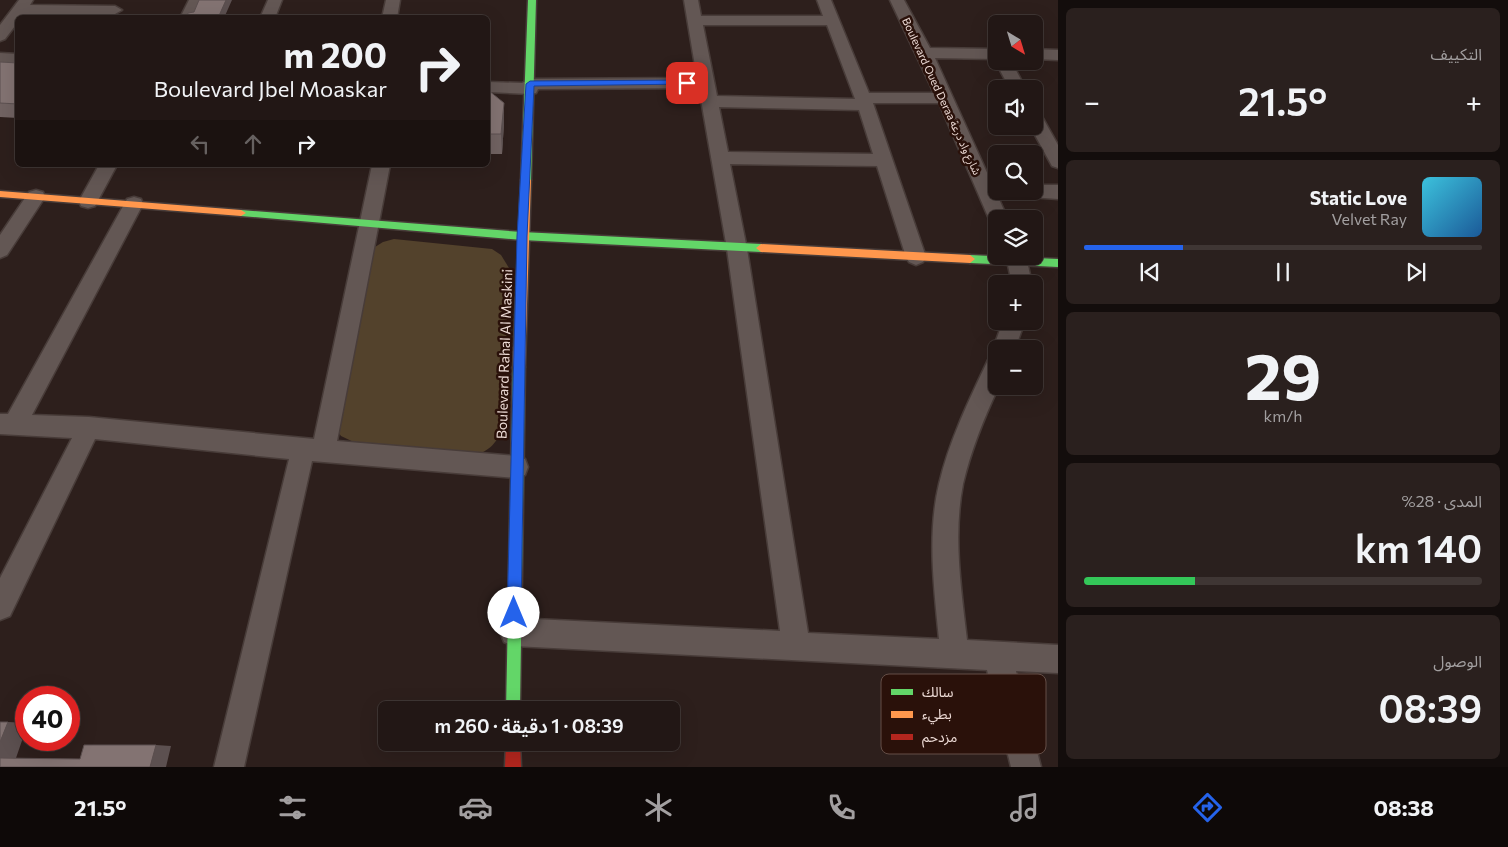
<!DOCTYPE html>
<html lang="ar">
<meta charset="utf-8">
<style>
:root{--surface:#221715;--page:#2a201e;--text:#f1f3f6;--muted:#a29fa0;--line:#3f3634;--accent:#2563eb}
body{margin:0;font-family:Commissioner,"Noto Sans Arabic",sans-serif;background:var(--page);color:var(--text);direction:rtl;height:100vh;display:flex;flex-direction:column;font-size:19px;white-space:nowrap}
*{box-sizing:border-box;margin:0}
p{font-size:16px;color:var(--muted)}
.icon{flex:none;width:28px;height:28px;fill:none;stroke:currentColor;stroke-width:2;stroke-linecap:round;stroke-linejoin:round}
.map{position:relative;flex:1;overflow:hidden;direction:ltr}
.drawer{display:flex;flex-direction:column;gap:8px;padding:8px;background:#130d0c;width:450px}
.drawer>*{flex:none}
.banner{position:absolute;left:15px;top:15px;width:475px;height:152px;border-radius:8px;box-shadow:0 5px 20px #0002,0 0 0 1px var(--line);direction:rtl;background:#221715;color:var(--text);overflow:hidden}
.needle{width:32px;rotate:142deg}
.fabs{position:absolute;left:988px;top:15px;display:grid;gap:10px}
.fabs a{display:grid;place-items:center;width:55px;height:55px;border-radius:8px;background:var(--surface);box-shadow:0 5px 20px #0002,0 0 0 1px var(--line);font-size:25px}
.speed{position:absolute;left:15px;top:686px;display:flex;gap:10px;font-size:25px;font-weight:700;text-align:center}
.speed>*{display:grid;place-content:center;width:65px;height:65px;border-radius:50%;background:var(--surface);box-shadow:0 5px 20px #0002,0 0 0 1px var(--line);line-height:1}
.speed .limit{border:8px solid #d22;background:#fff;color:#111}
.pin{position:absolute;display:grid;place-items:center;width:42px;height:42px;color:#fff;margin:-21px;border-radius:10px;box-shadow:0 2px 8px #0006}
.me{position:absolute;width:55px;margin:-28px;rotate:0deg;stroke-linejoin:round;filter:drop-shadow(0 0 4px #0008)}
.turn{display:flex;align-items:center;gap:18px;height:105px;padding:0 20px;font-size:22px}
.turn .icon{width:65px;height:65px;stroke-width:2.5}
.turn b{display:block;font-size:35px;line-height:42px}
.lanes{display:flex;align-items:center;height:48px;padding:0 20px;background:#0003;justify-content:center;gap:25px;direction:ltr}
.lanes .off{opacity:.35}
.big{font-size:38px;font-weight:600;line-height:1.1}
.drawer .widget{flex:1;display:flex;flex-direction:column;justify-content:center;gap:8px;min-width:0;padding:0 18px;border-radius:8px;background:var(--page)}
.drawer .dial{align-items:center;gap:0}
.dial b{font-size:65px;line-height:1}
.song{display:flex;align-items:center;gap:15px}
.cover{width:60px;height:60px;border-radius:8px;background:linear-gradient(135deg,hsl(190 70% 55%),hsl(210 70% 35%))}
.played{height:5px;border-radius:2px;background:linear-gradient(90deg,var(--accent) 25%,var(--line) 25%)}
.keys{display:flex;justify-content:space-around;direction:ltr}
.heat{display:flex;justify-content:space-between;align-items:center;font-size:28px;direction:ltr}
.charge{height:8px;border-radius:4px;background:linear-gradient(90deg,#34c759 28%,var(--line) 0)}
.trip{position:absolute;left:378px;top:701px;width:302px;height:50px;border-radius:8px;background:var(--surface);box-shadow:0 5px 20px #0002,0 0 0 1px var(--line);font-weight:600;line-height:50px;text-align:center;direction:rtl}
.tabs{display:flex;height:80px;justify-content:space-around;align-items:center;background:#0e0908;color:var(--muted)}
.tabs .icon{width:35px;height:35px}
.tabs .selected{color:var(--accent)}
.tabs b{font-size:22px;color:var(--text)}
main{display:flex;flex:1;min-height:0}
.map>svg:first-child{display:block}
.green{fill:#53422c}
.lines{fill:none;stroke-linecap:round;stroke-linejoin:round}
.street-casing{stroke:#483c39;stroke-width:3}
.fast-casing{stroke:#483c39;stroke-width:3}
.slow-casing{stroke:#483c39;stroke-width:3}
.jam-casing{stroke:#483c39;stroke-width:3}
.street{fill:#635754;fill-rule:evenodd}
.fast{fill:#63d668;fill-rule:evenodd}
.slow{fill:#ff974d;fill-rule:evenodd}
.jam{fill:#b3261e;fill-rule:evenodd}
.wall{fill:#716362}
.shaded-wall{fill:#5c5050}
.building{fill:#837372;stroke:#5c5050}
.route{fill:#2563eb;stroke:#184099}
.labels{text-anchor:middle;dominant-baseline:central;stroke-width:5;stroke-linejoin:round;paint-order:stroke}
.far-street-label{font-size:11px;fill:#eddbd6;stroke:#2a110a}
.street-label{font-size:14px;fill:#eddbd6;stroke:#2a110a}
.key{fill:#2a110a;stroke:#644e47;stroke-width:1}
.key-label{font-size:14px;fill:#eddbd6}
</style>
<main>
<section class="drawer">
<div class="widget"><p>التكييف</p>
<div class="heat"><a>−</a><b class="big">21.5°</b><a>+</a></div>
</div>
<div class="widget">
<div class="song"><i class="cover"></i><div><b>Static Love</b><p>Velvet Ray</p></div></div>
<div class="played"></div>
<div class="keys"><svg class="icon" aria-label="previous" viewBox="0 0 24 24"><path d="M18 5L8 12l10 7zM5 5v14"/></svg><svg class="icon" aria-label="pause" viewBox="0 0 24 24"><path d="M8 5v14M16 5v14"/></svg><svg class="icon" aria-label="next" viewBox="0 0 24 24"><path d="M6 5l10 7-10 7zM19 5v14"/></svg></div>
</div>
<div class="widget dial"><b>29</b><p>km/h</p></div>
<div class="widget"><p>المدى · 28%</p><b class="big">140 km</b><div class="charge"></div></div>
<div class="widget"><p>الوصول</p><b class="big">08:39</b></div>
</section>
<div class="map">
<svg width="1058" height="767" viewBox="0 0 1058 767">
<rect width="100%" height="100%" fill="#2d1f1c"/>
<!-- green -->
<path class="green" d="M394 239 492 249 501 255 509 268 503 423C499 440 492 450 475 455L360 445 341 436 337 430 367 252 383 242Z"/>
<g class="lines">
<defs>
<path id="street" d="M19 0H33L30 5 115 6 122 10 115 14H24L21 18H18V22L5 39 0 41V25Z
M189 0H203L195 18H180Z
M268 0H282L275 18H260Z
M386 0H400L397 18H382Z
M684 0H698L701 16H823L817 0H831L869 93H934L890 0H904L930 48 996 49V59L935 58 1008 219H996V225L992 224 989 219 939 103H873L926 257 923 262 916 265 909 262 906 257 877 166 730 164 747 249 808 633 939 639C934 588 927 534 939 484 949 441 969 400 988 360L996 358V386H999C984 418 971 450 963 484 953 535 961 589 967 640L1058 645V673L1016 671 1041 767H1011L987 670 514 646 504 642 500 632 504 622 514 618 780 631 727 249 699 88 538 89 536 93 530 94 488 92V82L522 83 530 79 697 78ZM703 25H827L855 99 717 96ZM719 107 859 110 873 154 728 152Z
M1034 49 1058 50V60L1034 59Z
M0 53 18 54V64L0 63Z
M996 59V61H1011L1026 89H1010L995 61Z
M1034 111 1040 113 1058 145V168L1052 166 1030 126H1034Z
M99 165H117L95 206 88 208 81 206 79 201Z
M372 165H390L337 441 516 456 525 459 528 467 525 475 516 478 312 461 244 767H214L289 459 95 439 10 616 0 620V578L72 438 0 434V414H8L127 199 134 197 141 199 143 204 32 415 89 417 314 439Z
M1037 185H1058V199L1030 197 1028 191H1034V186Z
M36 190 43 192 45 197 7 255 0 258V235L29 192Z
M1006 256H1026L1032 284H1012Z
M1003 321H1025L1015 349H996V355L993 349Z"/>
<path id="fast" d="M528 0H536L531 180 526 183 521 180Z
M241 210 522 232 761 244 766 248 761 252 522 240 241 216 236 213Z
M970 255 1058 259V267L970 263 965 259Z
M519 362 523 364 525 367 520 710H506L513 367 515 364Z"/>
<path id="slow" d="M526 177 531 180 525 367 523 370H515L513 367 521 180Z
M0 191 241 210 246 213 241 216 0 197Z
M761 244 970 255 975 259 970 263 761 252 756 248Z"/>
<path id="jam" d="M506 742H520L521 767H505Z"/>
</defs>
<!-- street casing -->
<use href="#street" class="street-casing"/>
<!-- fast casing -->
<use href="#fast" class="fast-casing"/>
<!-- slow casing -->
<use href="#slow" class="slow-casing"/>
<!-- jam casing -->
<use href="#jam" class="jam-casing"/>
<!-- street -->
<use href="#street" class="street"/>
<!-- fast -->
<use href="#fast" class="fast"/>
<!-- slow -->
<use href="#slow" class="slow"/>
<!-- jam -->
<use href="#jam" class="jam"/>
</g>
<!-- wall -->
<path class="wall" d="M0 62 18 63V118L0 117Z
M488 90 504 103V123L502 154H488Z"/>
<!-- shaded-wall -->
<path class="shaded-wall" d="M226 0H232L224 18H218Z
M504 103V123L502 154 501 134Z
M8 722 26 723V729L16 758H0V742Z
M156 745 171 746 166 767H150Z"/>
<!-- building -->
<path class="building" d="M199 0H226L218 18H186L188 13 194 12Z
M0 62 18 63V104L0 103Z
M488 90 504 103 501 134H488Z
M0 722H8L0 742Z
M84 745H156L150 767H0V758L80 759Z"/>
<!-- route -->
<path class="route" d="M687 80 691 83 690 84 534 86 527 236 521 613 519 618 514 620 509 618 507 613 517 236 526 84 530 81Z"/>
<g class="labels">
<!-- far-street labels -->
<g class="far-street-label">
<text transform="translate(942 96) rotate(65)">Boulevard Oued Deraa شارع واد درعة</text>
</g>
<!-- street labels -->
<g class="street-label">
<text transform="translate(504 354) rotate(-88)">Boulevard Rahal Al Maskini</text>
</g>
</g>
<!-- legend -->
<rect x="881" y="674" width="165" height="80" rx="8" class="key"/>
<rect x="891" y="689" width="22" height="6" fill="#63d668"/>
<rect x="891" y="711" width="22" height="7" fill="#ff974d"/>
<rect x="891" y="734" width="22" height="6" fill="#b3261e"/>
<g class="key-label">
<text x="922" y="697">سالك</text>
<text x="922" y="719">بطيء</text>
<text x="922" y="742">مزدحم</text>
</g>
</svg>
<div class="fabs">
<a><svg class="needle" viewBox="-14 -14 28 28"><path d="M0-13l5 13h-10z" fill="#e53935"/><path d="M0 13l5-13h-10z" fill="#a29fa0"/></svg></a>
<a><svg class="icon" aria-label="sound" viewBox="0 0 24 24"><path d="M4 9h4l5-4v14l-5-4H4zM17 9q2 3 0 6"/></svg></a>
<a><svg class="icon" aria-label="search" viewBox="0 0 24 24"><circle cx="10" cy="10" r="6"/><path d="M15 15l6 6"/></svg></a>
<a><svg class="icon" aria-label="layers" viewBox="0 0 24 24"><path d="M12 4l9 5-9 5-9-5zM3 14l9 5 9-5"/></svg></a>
<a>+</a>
<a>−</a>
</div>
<div class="speed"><div class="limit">40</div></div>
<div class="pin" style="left:687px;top:83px;background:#d93025"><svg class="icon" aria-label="arrive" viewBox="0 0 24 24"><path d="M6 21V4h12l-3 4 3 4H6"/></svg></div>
<svg class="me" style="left:514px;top:613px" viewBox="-20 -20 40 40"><circle r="19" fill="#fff"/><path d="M0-13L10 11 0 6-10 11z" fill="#2563eb"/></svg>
<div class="trip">08:39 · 1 دقيقة · 260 m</div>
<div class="banner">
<div class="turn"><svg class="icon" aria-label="right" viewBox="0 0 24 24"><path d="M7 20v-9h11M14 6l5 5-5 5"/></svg><div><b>200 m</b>Boulevard Jbel Moaskar</div></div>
<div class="lanes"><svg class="icon off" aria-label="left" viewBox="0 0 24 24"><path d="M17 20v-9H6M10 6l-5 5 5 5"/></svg><svg class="icon off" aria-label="ahead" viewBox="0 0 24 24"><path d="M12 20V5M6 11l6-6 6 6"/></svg><svg class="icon" aria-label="right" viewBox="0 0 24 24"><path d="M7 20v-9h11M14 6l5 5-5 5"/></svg></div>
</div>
</div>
</main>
<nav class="tabs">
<b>08:38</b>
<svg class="icon selected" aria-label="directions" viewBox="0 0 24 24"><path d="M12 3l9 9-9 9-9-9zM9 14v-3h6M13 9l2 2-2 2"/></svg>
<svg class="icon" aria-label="music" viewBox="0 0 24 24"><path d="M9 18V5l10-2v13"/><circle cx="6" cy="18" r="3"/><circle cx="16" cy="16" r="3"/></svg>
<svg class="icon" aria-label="phone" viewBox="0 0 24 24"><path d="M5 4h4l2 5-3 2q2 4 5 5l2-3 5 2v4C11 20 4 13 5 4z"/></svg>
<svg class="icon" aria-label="climate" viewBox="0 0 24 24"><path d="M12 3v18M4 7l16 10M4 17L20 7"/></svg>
<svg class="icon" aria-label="car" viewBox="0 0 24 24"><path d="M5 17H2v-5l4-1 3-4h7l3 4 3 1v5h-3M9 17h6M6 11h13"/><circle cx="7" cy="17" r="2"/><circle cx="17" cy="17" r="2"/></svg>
<svg class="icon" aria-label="filters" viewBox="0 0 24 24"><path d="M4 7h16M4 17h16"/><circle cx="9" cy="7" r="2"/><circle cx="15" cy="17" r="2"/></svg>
<b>21.5°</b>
</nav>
